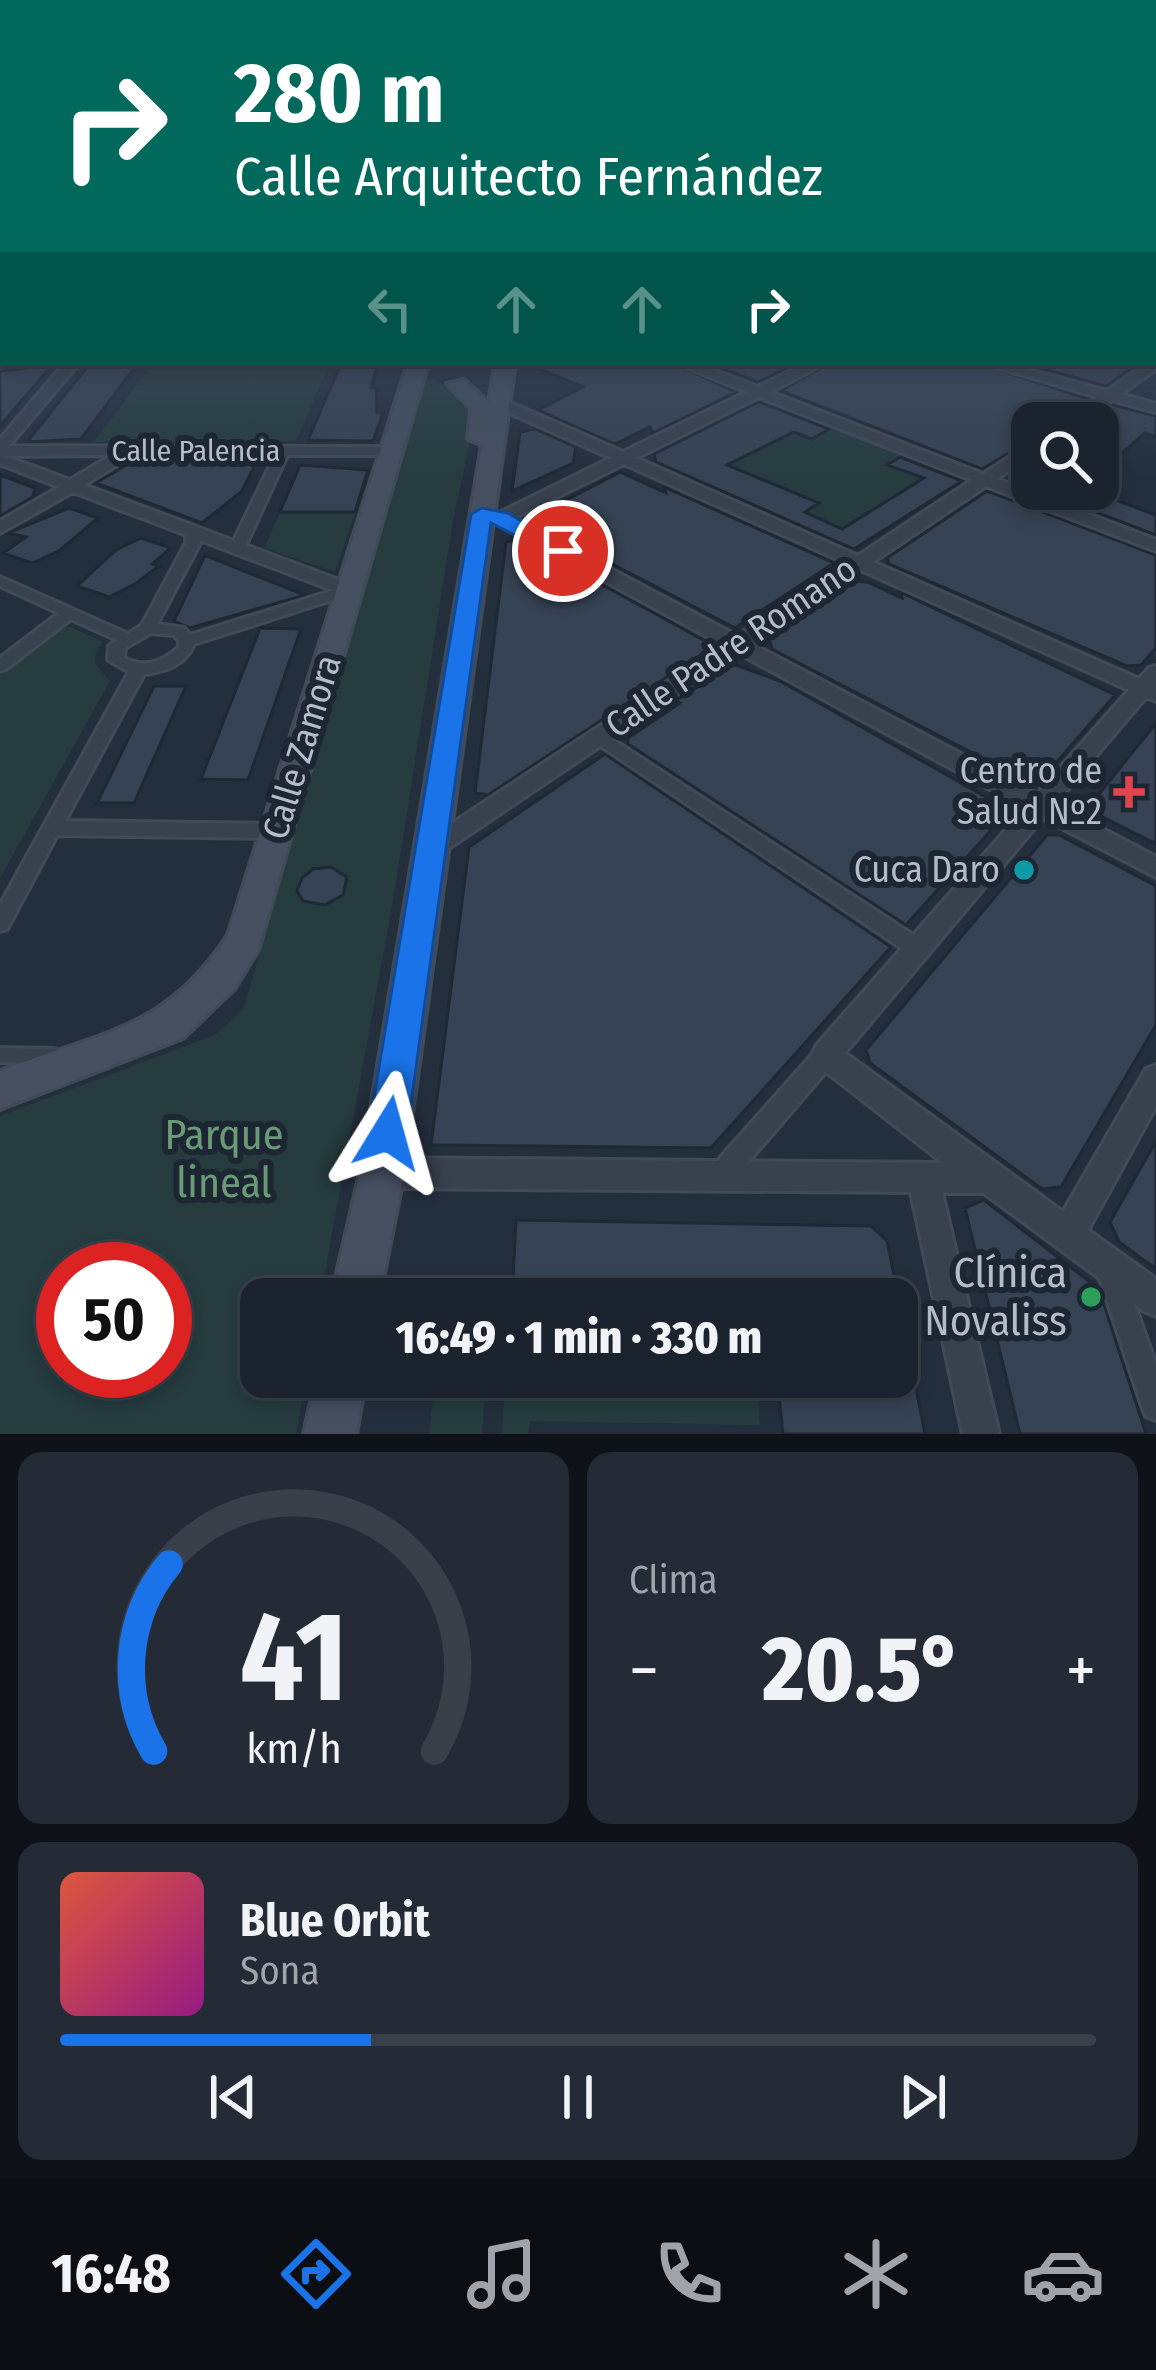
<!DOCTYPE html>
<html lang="es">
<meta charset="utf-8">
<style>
:root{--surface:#1b232e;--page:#242b36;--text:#f1f3f6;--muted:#a0a4aa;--line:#39404a;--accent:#1a73e8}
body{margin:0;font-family:"Fira Sans Condensed",sans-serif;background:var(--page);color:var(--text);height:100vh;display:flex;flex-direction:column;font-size:45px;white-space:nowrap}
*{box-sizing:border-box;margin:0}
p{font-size:39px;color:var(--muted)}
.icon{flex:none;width:66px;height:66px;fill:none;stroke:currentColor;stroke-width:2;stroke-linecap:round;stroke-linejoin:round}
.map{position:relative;height:1434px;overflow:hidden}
.sheet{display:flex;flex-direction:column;gap:18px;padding:18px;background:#0f1319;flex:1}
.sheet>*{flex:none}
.banner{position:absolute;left:0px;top:0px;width:1158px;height:366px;box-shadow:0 6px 18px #0003,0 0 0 3px var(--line);background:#00695c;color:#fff;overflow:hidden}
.tools{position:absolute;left:1011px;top:402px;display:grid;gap:24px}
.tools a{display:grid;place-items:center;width:108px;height:108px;border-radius:24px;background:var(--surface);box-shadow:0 6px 18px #0003,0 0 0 3px var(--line);font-size:60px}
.speed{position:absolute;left:36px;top:1242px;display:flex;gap:24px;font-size:60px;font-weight:700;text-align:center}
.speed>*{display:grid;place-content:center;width:156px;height:156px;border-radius:50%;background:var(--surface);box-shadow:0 6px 18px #0003,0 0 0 3px var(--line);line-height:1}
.speed .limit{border:18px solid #d22;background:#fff;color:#111}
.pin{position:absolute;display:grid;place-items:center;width:102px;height:102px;color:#fff;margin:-51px;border:6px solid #fff;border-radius:50%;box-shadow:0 3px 12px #0007}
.me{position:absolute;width:132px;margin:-66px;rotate:8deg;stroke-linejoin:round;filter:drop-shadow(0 0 9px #0008)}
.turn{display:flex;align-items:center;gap:42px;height:252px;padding:0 36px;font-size:54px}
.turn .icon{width:156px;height:156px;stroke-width:2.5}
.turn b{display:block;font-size:84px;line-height:102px}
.lanes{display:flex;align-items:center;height:114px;padding:0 36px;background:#0003;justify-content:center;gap:60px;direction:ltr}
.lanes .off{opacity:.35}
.big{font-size:90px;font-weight:800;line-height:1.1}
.sheet .tile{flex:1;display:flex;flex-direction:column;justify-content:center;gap:18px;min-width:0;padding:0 42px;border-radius:24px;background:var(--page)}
.sheet .dial{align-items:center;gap:0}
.dial svg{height:312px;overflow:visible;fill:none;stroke:var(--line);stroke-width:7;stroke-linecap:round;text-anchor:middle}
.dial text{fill:var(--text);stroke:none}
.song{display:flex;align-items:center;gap:36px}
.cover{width:144px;height:144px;border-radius:18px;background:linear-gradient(135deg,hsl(10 70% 55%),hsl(310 70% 35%))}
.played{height:12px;border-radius:6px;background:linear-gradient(90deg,var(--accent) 30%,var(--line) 30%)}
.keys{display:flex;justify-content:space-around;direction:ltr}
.heat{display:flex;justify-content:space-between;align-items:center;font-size:66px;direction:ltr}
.sheet .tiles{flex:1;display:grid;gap:18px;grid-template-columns:1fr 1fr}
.tile:last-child{grid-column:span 2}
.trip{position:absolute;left:240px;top:1278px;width:678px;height:120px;border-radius:24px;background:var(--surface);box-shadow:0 6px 18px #0003,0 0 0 3px var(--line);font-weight:800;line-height:120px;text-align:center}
.tabs{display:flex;height:192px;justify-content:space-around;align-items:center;background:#0b0e12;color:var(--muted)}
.tabs .icon{width:84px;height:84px}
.tabs .active{color:var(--accent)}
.tabs b{font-size:54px;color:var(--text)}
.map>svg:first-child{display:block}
.green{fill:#263c3f;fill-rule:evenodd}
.building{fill:#364354;stroke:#1f2835;stroke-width:3}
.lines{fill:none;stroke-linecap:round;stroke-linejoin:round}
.service-casing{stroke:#414a57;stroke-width:20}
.pedestrian-casing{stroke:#414a57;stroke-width:6}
.minor-casing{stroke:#414a57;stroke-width:6}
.secondary-casing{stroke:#414a57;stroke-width:6}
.service{stroke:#38414e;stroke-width:14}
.pedestrian{fill:#38414e;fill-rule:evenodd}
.minor{fill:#38414e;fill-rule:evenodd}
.secondary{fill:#465061;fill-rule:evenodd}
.route{fill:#1a73e8;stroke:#114b97;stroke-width:3}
.health-dot{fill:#e0444e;stroke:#1d2633;stroke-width:4.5}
.culture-dot{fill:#0f9aa8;stroke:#1d2633;stroke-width:4.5}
.leisure-dot{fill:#2e9e5b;stroke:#1d2633;stroke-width:4.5}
.labels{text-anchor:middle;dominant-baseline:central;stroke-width:12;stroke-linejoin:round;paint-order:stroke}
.far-street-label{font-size:30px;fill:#b4bcc9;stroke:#1d2633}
.street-label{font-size:36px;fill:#b4bcc9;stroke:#1d2633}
.poi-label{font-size:36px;fill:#b4bcc9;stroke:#1d2633;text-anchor:end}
.near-park-label{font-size:42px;fill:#6b9a76;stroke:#1d2633}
.near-poi-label{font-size:42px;fill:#b4bcc9;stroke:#1d2633;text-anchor:end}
</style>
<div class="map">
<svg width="1156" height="1434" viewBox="0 0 1156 1434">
<rect width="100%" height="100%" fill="#242f3e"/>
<!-- green -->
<path class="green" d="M153 363 329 365 296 441 94 442Z
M429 378 467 397 477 410 453 521 393 901 320 1299H261V1377H306L296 1434H0V1116L215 1035 244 1008 421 380ZM63 1269H165V1371H63Z
M832 427 903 455 888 466 926 479 842 529 805 512 818 503 728 465 794 432 812 438Z
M280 512H355L335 572 264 548Z
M64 624 103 642 96 650 95 663 110 681 0 878V673Z
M435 1377H486L482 1434H429Z
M505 1377H756L760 1425 530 1421 528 1434H502Z"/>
<!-- building -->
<path class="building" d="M96 363H138L81 439 27 442 88 366Z
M525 363H672L736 392 653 433 650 427 615 444 538 410 583 387Z
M708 363H797L758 382Z
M829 363H978L1088 399 1059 423H1032V439L982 469 781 391Z
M1021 363H1139L1106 386Z
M52 365 0 426V371Z
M340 366H377L371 388H376L377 413H383L373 441 308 440Z
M759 402 829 429 812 439 794 432 727 465 819 503 805 512 842 529 924 478 887 465 900 457 962 481 854 549 656 462 654 454Z
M1113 405 1156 416V437L1145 433 1122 453 1098 446V423H1088Z
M535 429 576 447 573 463 512 491 520 432Z
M159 461H257L242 491 202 523 96 483 130 463Z
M300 465 368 470 355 512H280Z
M620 472 666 493 664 487 834 563 735 628 528 520Z
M0 475 35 488 33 497 0 516Z
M1036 489H1086L1156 515V535Z
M987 491 1156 555V648L1141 665 1127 666 889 564 887 558Z
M69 508 98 518 59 551 32 563 3 553 26 537 8 533Z
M141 538 171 548 152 564 159 566 135 584 109 597 77 586 116 550Z
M518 539 707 642 708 650 488 795 475 793 506 542Z
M205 555 244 571 305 595 190 628 174 621Z
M852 581 867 582 902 598 900 592 1115 695 1036 786 772 649 769 638Z
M260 628 301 629 248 780 201 779Z
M733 664 780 681 1009 810 906 925 628 744V738L680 703 677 700Z
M154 686H186L134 803H97Z
M1156 723V844L1087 809Z
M605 754 891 947 711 1148 431 1145 469 847Z
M1047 835H1059L1156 886V1025L1061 1187 1042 1189 870 1063 866 1050Z
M331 867 347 877 343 895 325 905 303 901 297 891 302 878 313 869Z
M1156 1141V1269L1119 1242 1110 1222Z
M984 1200 1099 1289 1146 1434H1020L965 1208Z
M516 1220 871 1226 887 1241 899 1299H512Z
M905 1332 925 1434H783L777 1377H897V1333Z"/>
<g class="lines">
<defs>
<path id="service" d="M0 1055 53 1056"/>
<path id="pedestrian" d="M283 447 289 451 244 549 237 553 232 552 230 549 277 451Z
M193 529 200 533V543L157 624 184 628 190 635 344 587H354L356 590 354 593 194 644C186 664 165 672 144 674L65 821 277 824 284 826 286 831 284 836 277 838 57 835 7 929 0 931V905L129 672 108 660 109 646 117 640 71 619 6 669 0 671V658L59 613 0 586V577L128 634 142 625 186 543V533ZM151 633 174 635 179 641V647C162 662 145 669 124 658L125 648Z
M598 730 927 944 930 950 927 956 920 958 913 956 592 740 590 736Z
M826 1045 834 1048 837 1055 834 1062 731 1182 722 1186 713 1182 710 1174 713 1166 818 1048Z
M1110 1257 1119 1261 1156 1365V1420L1146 1416 1142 1406 1097 1270 1101 1261Z"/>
<path id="minor" d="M3 290V299L0 300V291Z
M0 359 3 363H10L0 367Z
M1156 359V369L1121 394 1156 404V412L1112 400 1080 423H1063L1098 397 982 363H1004L1107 391 1147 363H1155Z
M65 363H79L9 446 396 447V453L391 455H134L84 485 355 586 358 590 355 594H343L73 492 0 533V521L59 487 0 464V439ZM112 455 70 480 5 456Z
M676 363H695L758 387 807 363H825L770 392 983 474 1032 443V455L997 479 1156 540V551L986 486 873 562 1139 679 1149 668 1156 666V701L1146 697 1055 804 1156 857V877L1043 818 845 1053 1063 1212 1146 1069 1156 1065V1106L1088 1230 1156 1279V1316L1144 1311 984 1193H942L999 1434H963L911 1192 382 1188 371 1184 367 1173 371 1162 382 1158 943 1163 816 1064 812 1055 816 1046 1025 808 738 653 440 854H424L420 848 424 842 723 645 496 522 474 514 482 509 499 513 611 458 494 406V400H504L623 452 747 392ZM759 397 972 480 858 556 636 458ZM624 464 846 563 737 636 514 518ZM861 570 1129 690 1037 794 752 644Z"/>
<path id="secondary" d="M408 363H428L258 950 235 988 183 1038 0 1109V1071C99 1032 165 1032 228 935Z
M495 363H515L404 1173 379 1299H331L360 1173 482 445 468 439 471 408 447 384 464 380 489 403Z
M316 1377H366L356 1434H304Z"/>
</defs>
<!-- service casing -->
<use href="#service" class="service-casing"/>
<!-- pedestrian casing -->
<use href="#pedestrian" class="pedestrian-casing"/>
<!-- minor casing -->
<use href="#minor" class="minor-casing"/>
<!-- secondary casing -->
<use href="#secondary" class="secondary-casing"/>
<!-- service -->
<use href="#service" class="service"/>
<!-- pedestrian -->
<use href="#pedestrian" class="pedestrian"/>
<!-- minor -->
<use href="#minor" class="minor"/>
<!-- secondary -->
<use href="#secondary" class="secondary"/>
</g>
<!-- sky -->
<linearGradient id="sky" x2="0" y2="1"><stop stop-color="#141a22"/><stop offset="0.58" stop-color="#3f4d63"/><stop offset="1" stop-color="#3f4d63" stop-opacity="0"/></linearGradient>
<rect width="1156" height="478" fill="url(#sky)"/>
<!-- route -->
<path class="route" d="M482 508 508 513 574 551 563 558 555 556 491 523 407 1133 402 1146 388 1151 374 1146 368 1133 471 514Z"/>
<!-- markers -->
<path class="health-dot" d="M1123 774h12v12h12v12h-12v12h-12v-12h-12v-12h12z"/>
<circle class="culture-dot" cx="1024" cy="870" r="12"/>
<circle class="leisure-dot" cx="1091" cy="1297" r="12"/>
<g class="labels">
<!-- far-street labels -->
<g class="far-street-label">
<text x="196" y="451">Calle Palencia</text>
</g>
<!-- street labels -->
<g class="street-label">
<text transform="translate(731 647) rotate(-34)">Calle Padre Romano</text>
<text transform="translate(302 747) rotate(-73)">Calle Zamora</text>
</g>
<!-- poi labels -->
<g class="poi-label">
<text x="1102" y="771">Centro de<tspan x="1102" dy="41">Salud Nº2</tspan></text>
<text x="1000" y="870">Cuca Daro</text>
</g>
<!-- near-park labels -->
<g class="near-park-label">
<text x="224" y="1135">Parque<tspan x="224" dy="48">lineal</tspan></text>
</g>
<!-- near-poi labels -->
<g class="near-poi-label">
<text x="1067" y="1273">Clínica<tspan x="1067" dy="48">Novaliss</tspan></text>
</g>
</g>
</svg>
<div class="tools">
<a><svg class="icon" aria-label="search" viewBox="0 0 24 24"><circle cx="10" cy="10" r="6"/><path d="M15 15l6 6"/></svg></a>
</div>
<div class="speed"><div class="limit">50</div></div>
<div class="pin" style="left:563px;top:551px;background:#d93025"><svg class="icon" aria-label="arrive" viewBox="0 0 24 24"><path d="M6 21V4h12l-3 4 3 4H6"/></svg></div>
<svg class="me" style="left:388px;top:1133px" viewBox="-20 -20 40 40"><path d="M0-17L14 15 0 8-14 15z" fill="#1a73e8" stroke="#fff" stroke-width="4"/></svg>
<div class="trip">16:49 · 1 min · 330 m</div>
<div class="banner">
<div class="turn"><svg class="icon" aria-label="right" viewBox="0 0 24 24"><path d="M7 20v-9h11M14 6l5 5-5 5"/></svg><div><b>280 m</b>Calle Arquitecto Fernández</div></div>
<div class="lanes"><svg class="icon off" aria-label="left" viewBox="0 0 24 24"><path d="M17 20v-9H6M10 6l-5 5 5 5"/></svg><svg class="icon off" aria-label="ahead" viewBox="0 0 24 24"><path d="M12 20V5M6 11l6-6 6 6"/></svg><svg class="icon off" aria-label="ahead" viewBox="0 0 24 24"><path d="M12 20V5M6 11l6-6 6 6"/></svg><svg class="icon" aria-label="right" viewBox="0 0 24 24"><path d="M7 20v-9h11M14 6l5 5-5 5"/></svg></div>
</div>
</div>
<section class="sheet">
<div class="tiles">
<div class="tile dial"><svg viewBox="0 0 100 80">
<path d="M14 69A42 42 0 1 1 86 69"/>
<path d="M14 69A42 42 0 0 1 18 21" stroke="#1a73e8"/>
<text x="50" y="56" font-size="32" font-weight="700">41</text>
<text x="50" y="72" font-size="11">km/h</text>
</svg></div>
<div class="tile"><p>Clima</p>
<div class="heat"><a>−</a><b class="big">20.5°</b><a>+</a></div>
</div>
<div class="tile">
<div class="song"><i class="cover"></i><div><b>Blue Orbit</b><p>Sona</p></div></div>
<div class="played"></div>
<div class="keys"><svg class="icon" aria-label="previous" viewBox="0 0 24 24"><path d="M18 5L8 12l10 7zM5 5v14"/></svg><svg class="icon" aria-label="pause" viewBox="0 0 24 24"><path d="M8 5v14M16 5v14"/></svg><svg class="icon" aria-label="next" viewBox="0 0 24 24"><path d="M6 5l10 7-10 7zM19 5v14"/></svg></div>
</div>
</div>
</section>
<nav class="tabs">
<b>16:48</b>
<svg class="icon active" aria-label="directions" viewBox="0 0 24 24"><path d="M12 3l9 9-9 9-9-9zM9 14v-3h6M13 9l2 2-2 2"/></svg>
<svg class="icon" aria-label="music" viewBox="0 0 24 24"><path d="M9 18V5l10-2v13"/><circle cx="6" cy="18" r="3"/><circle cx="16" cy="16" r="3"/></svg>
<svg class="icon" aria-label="phone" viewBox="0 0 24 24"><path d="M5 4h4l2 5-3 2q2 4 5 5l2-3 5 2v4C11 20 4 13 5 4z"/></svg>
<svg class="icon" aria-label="climate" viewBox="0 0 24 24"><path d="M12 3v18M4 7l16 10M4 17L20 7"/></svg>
<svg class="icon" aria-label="car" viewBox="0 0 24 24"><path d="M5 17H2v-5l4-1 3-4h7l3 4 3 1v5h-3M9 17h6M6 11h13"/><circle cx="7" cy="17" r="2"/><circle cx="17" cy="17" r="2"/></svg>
</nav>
